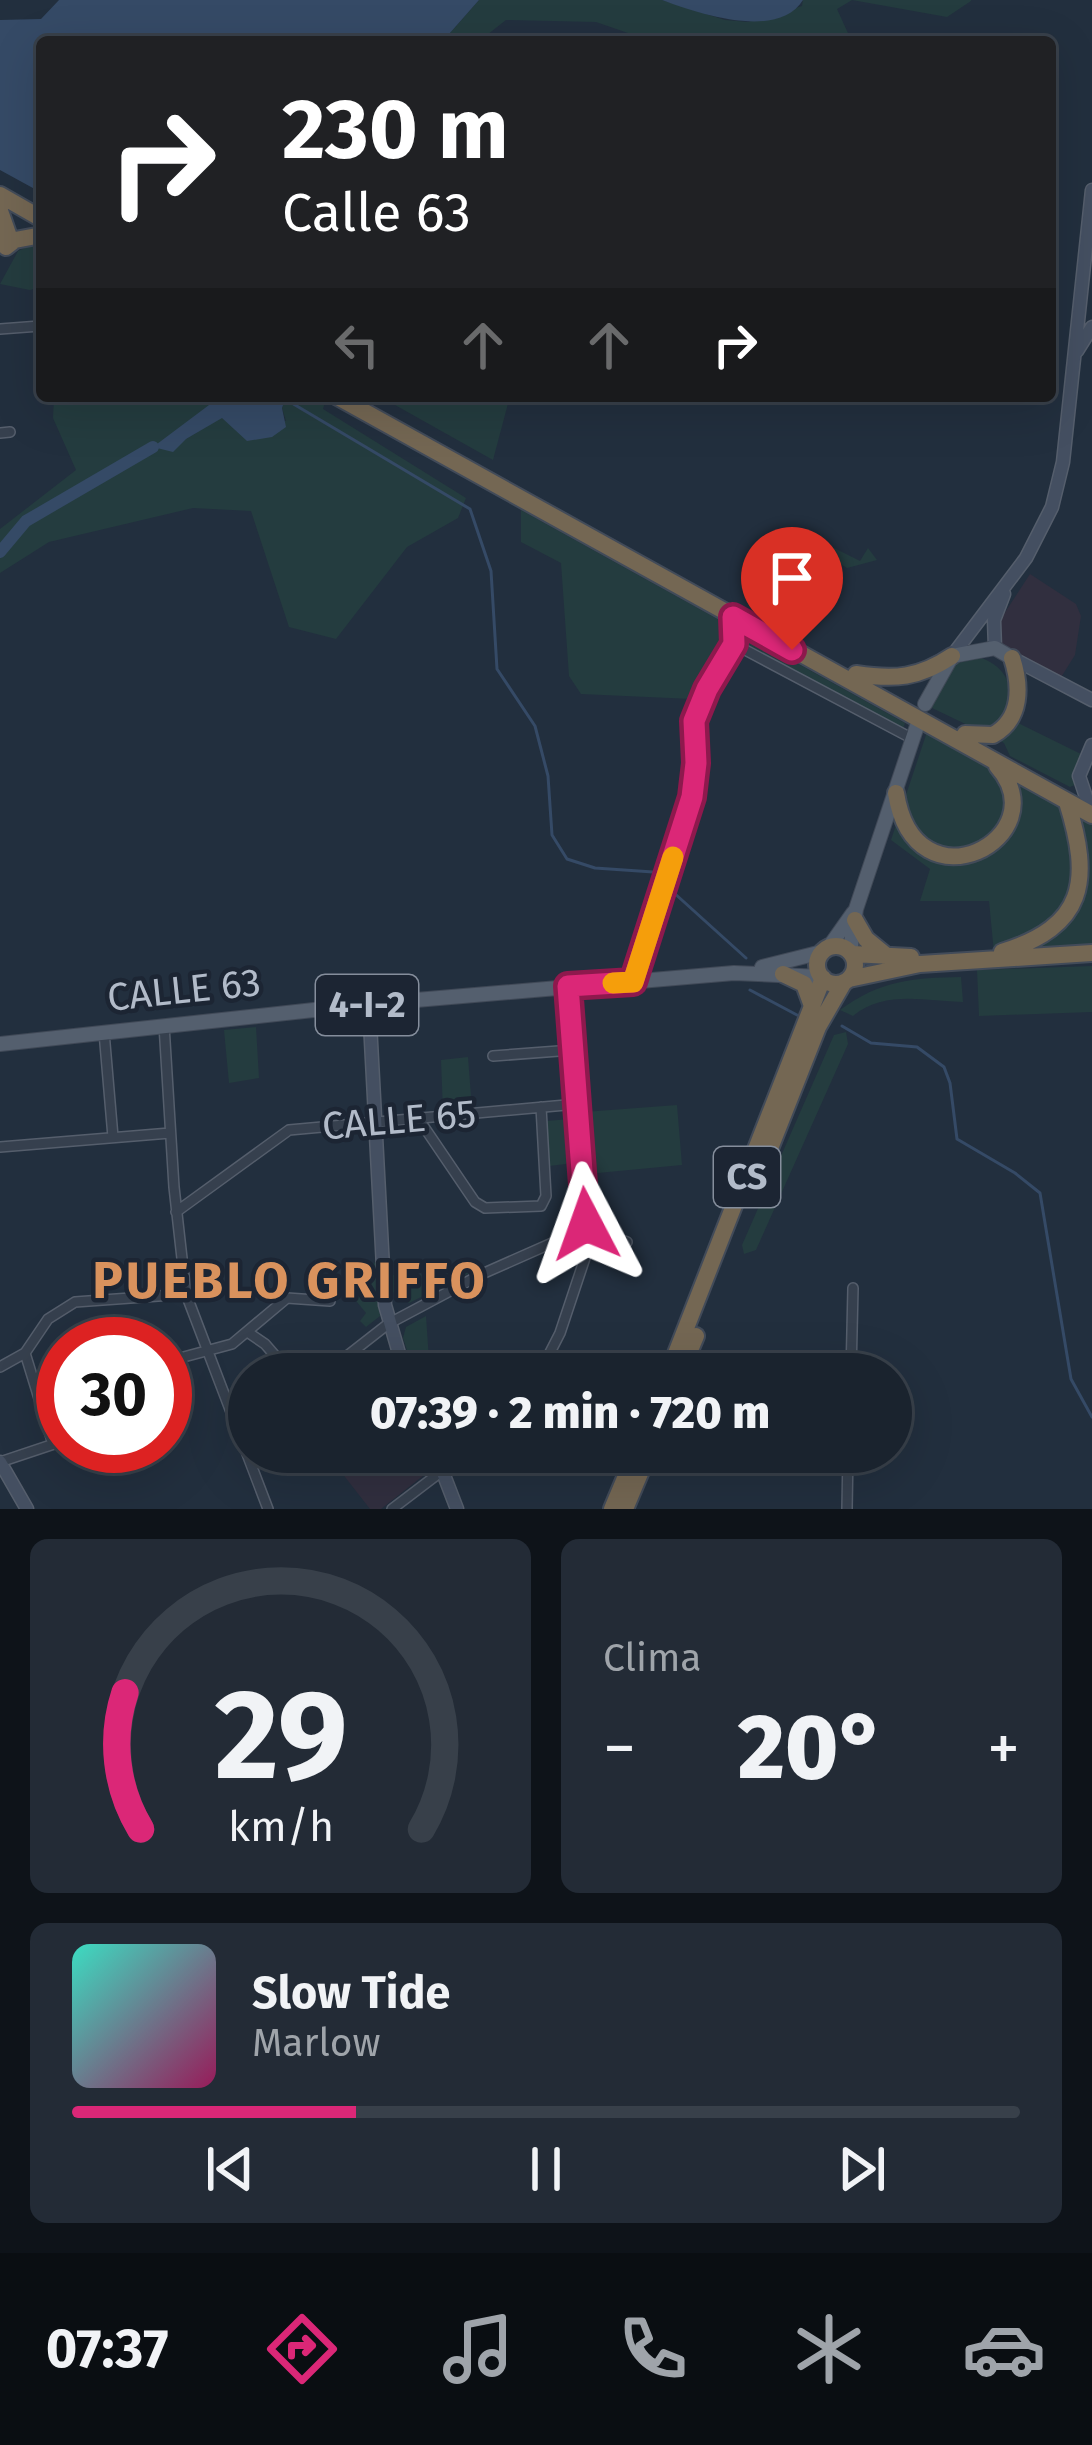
<!DOCTYPE html>
<html lang="es">
<meta charset="utf-8">
<style>
:root{--surface:#1a232e;--page:#232b36;--text:#f1f3f6;--muted:#9fa4aa;--line:#38404a;--accent:#db2777}
body{margin:0;font-family:"Fira Sans",sans-serif;background:var(--page);color:var(--text);height:100vh;display:flex;flex-direction:column;font-size:45px;white-space:nowrap}
*{box-sizing:border-box;margin:0}
p{font-size:39px;color:var(--muted)}
.icon{flex:none;width:66px;height:66px;fill:none;stroke:currentColor;stroke-width:2;stroke-linecap:round;stroke-linejoin:round}
.map{position:relative;height:1509px;overflow:hidden}
.panel{display:flex;flex-direction:column;gap:30px;padding:30px;background:#0e1319;flex:1}
.panel>*{flex:none}
.guide{position:absolute;left:36px;top:36px;width:1020px;height:366px;border-radius:12px;box-shadow:0 12px 48px #0002,0 0 0 3px var(--line);background:#202124;color:#fff;overflow:hidden}
.speed{position:absolute;left:36px;top:1317px;display:flex;gap:24px;font-size:60px;font-weight:700;text-align:center}
.speed>*{display:grid;place-content:center;width:156px;height:156px;border-radius:50%;background:var(--surface);box-shadow:0 12px 48px #0002,0 0 0 3px var(--line);line-height:1}
.speed .limit{border:18px solid #d22;background:#fff;color:#111}
.pin{position:absolute;display:grid;place-items:center;width:102px;height:102px;color:#fff;margin:-123px -51px;border-radius:50% 50% 50% 0;rotate:-45deg;box-shadow:0 0 12px #0007}
.pin .icon{rotate:45deg}
.me{position:absolute;width:132px;margin:-66px;rotate:356deg;stroke-linejoin:round;filter:drop-shadow(0 0 9px #0008)}
.turn{display:flex;align-items:center;gap:42px;height:252px;padding:0 48px;font-size:54px}
.turn .icon{width:156px;height:156px;stroke-width:2.5}
.turn b{display:block;font-size:84px;line-height:102px}
.lanes{display:flex;align-items:center;height:114px;padding:0 48px;background:#0003;justify-content:center;gap:60px;direction:ltr}
.lanes .off{opacity:.35}
.big{font-size:90px;font-weight:800;line-height:1.1}
.panel .tile{flex:1;display:flex;flex-direction:column;justify-content:center;gap:18px;min-width:0;padding:0 42px;border-radius:18px;background:var(--page)}
.panel .dial{align-items:center;gap:0}
.dial svg{height:312px;overflow:visible;fill:none;stroke:var(--line);stroke-width:7;stroke-linecap:round;text-anchor:middle}
.dial text{fill:var(--text);stroke:none}
.song{display:flex;align-items:center;gap:36px}
.cover{width:144px;height:144px;border-radius:18px;background:linear-gradient(135deg,hsl(170 70% 55%),hsl(330 70% 35%))}
.played{height:12px;border-radius:6px;background:linear-gradient(90deg,var(--accent) 30%,var(--line) 30%)}
.keys{display:flex;justify-content:space-around;direction:ltr}
.heat{display:flex;justify-content:space-between;align-items:center;font-size:66px;direction:ltr}
.panel .tiles{flex:1;display:grid;gap:30px;grid-template-columns:1fr 1fr}
.tile:last-child{grid-column:span 2}
.trip{position:absolute;left:228px;top:1353px;width:684px;height:120px;border-radius:60px;background:var(--surface);box-shadow:0 12px 48px #0002,0 0 0 3px var(--line);font-weight:800;line-height:120px;text-align:center}
.tabs{display:flex;height:192px;justify-content:space-around;align-items:center;background:#0a0e12;color:var(--muted)}
.tabs .icon{width:84px;height:84px}
.tabs .current{color:var(--accent)}
.tabs b{font-size:54px;color:var(--text)}
.map>svg:first-child{display:block}
.medical{fill:#312f3f}
.green{fill:#243c3f}
.water{fill:#354a66}
.lines{fill:none;stroke-linecap:round;stroke-linejoin:round}
.stream{stroke:#354a66;stroke-width:3}
.river{stroke:#354a66;stroke-width:12}
.street-casing{stroke:#555e6c;stroke-width:12}
.secondary-casing{stroke:#555e6c;stroke-width:15}
.primary-casing{stroke:#404957;stroke-width:16}
.highway-casing{stroke:#424b59;stroke-width:20}
.street{stroke:#36404e;stroke-width:9}
.secondary{stroke:#444f61;stroke-width:12}
.primary{stroke:#545f6e;stroke-width:14}
.highway{stroke:#746753;stroke-width:16}
.route-casing{stroke:#8e194d;stroke-width:30}
.route{stroke:#db2777;stroke-width:21}
.slow{stroke:#f59e0b;stroke-width:21}
.labels{text-anchor:middle;dominant-baseline:central;stroke-width:9;stroke-linejoin:round;paint-order:stroke}
.shield{fill:#1c2533;stroke:#858e9c;stroke-width:3}
.shield-label{font-size:36px;font-weight:bold;fill:#b2bbc9}
.street-label{font-size:39px;fill:#b2bbc9;stroke:#1c2533}
.district-label{font-size:51px;font-weight:bold;letter-spacing:3px;fill:#d9925d;stroke:#1c2533}
</style>
<div class="map">
<svg width="1092" height="1509" viewBox="0 0 1092 1509">
<rect width="100%" height="100%" fill="#222f3e"/>
<!-- medical -->
<path class="medical" d="M1030 574 1076 604 1081 616 1075 655 1060 679 1001 648 998 623Z
M358 1452H428L438 1464 381 1509H370L338 1468Z"/>
<!-- green -->
<path class="green" d="M479 0H662L725 20 748 22 802 6 803 0H971V1L947 17 852 0 837 9 852 42H654L596 22 506 20 478 42H442Z
M34 244H42V286L30 290 0 284 18 251Z
M54 396H97L95 404 109 396 124 400 127 396H221L186 439 222 417 286 421 282 408 286 396H327L323 409 466 498 458 518 407 547 336 639 289 627 251 511 193 508 49 542 0 573V529L76 470 53 418Z
M379 396H510L493 460Z
M521 510 905 723 902 732 730 639 723 645 692 699 581 694 569 676 561 563 521 542Z
M828 545 860 561 868 548 877 560 847 568 826 555Z
M981 658C1021 671 1019 721 978 730L932 708 937 693 957 663Z
M1016 722 1083 755 1077 784 1070 787 1010 756 1004 743 997 739Z
M927 732 1092 825V944L994 953 989 901H920L930 869 891 840Z
M1092 966V1012L979 1016 977 970Z
M961 977 963 1002C925 1001 884 990 853 1016L840 1010C881 980 912 978 961 977Z
M256 1027 259 1078 229 1083 224 1030Z
M846 1032 848 1044 756 1250 744 1254 742 1245 834 1035Z
M468 1057 472 1109 443 1112 441 1060Z
M677 1105 682 1165 587 1174 584 1112Z
M570 1119 574 1163 549 1166 546 1121Z
M376 1261 380 1316 366 1327 360 1321 366 1313 348 1291Z
M469 1273 409 1303 393 1292V1275Z
M426 1316 430 1374H415L403 1338 406 1327Z"/>
<!-- water -->
<path class="water" d="M59 0H479L442 42H42V193L0 170V20L41 19Z
M662 0H803C778 41 697 13 662 0Z
M221 396H286L282 408 286 427 272 437 247 441 222 418 186 439 173 452 153 447Z"/>
<g class="lines">
<!-- stream -->
<path class="stream" d="M285 399 470 509 491 571 497 669 535 726 548 776 552 835 567 859 595 868 653 872 658 876
M673 892 746 958
M750 990 797 1015
M842 1026 871 1043 917 1047 944 1067 950 1083 957 1139 1015 1173 1040 1193 1071 1379 1092 1417"/>
<!-- river -->
<path class="river" d="M0 552 26 521 153 447"/>
<defs>
<path id="street" d="M0 329 40 326
M0 433 10 432
M734 644 913 739
M633 982 692 797 696 763 694 721 707 689 734 644 733 617
M164 1025 174 1187 186 1294 268 1509
M104 1032 113 1137
M493 1056 572 1050
M418 1118 475 1202 485 1208 541 1206 546 1196 541 1107
M0 1147 170 1133
M176 1212 289 1130 577 1104
M249 1333 265 1344 291 1374
M25 1353 53 1444
M165 1362 232 1344 287 1298 330 1301
M0 1367 25 1353 48 1319 75 1302 186 1294
M324 1374 388 1324 482 1274 586 1228 627 1242
M539 1374 560 1333 586 1255 568 986
M851 1374 853 1288
M0 1462 63 1441
M392 1509 467 1452
M847 1509 848 1452"/>
<path id="secondary" d="M1077 351 1092 327
M995 648 994 620 1004 594
M952 656 1026 558 1052 507 1063 462 1092 190
M1012 658 1092 700
M1088 803 1079 776 1092 745
M369 1004 385 1305 405 1374
M435 1452 457 1509
M0 1462 27 1509"/>
<path id="primary" d="M925 704 952 656 995 648 1012 658
M829 947 853 913
M850 952 856 909 917 726
M762 967 822 952
M0 1044 369 1004 734 973 822 977"/>
<path id="highway" d="M0 195 42 219
M0 211 8 234 6 247
M6 247 15 240 42 235
M336 396 1092 815
M856 674C895 680 919 678 952 656
M965 734 993 735C1022 719 1021 686 1012 658
M896 793C915 914 1060 837 997 766
M855 920 866 939 888 957
M817 965a19 19 0 1 1 38 0a19 19 0 1 1-38 0Z
M1002 952C1085 926 1092 882 1067 802
M852 954 911 957
M783 974 804 984 812 1006
M849 979 920 964 1092 953
M765 1161 818 1027 844 982
M668 1374 823 978
M680 1374 696 1336
M612 1509 636 1452
M625 1509 649 1452"/>
</defs>
<!-- street casing -->
<use href="#street" class="street-casing"/>
<!-- secondary casing -->
<use href="#secondary" class="secondary-casing"/>
<!-- primary casing -->
<use href="#primary" class="primary-casing"/>
<!-- highway casing -->
<use href="#highway" class="highway-casing"/>
<!-- street -->
<use href="#street" class="street"/>
<!-- secondary -->
<use href="#secondary" class="secondary"/>
<!-- primary -->
<use href="#primary" class="primary"/>
<!-- highway -->
<use href="#highway" class="highway"/>
</g>
<g class="lines">
<defs>
<path id="route" d="M586 1224 568 986 633 982 692 797 696 763 694 721 707 689 734 644 733 617 792 650"/>
</defs>
<!-- route casing -->
<use href="#route" class="route-casing"/>
<!-- route -->
<use href="#route" class="route"/>
<!-- slow -->
<path class="slow" d="M613 983 633 982 673 857"/>
</g>
<g class="labels">
<!-- shield labels -->
<g class="shield">
<rect x="316" y="975" width="102" height="60" rx="9"/>
<rect x="714" y="1147" width="66" height="60" rx="9"/>
</g>
<g class="shield-label">
<text x="367" y="1005">4-I-2</text>
<text x="747" y="1177">CS</text>
</g>
<!-- street labels -->
<g class="street-label">
<text transform="translate(184 990) rotate(-6)">CALLE 63</text>
<text transform="translate(399 1120) rotate(-5)">CALLE 65</text>
</g>
<!-- district labels -->
<g class="district-label">
<text x="290" y="1281">PUEBLO GRIFFO</text>
</g>
</g>
</svg>
<div class="speed"><div class="limit">30</div></div>
<div class="pin" style="left:792px;top:650px;background:#d93025"><svg class="icon" aria-label="arrive" viewBox="0 0 24 24"><path d="M6 21V4h12l-3 4 3 4H6"/></svg></div>
<svg class="me" style="left:586px;top:1224px" viewBox="-20 -20 40 40"><path d="M0-17L14 15 0 8-14 15z" fill="#db2777" stroke="#fff" stroke-width="4"/></svg>
<div class="trip">07:39 · 2 min · 720 m</div>
<div class="guide">
<div class="turn"><svg class="icon" aria-label="right" viewBox="0 0 24 24"><path d="M7 20v-9h11M14 6l5 5-5 5"/></svg><div><b>230 m</b>Calle 63</div></div>
<div class="lanes"><svg class="icon off" aria-label="left" viewBox="0 0 24 24"><path d="M17 20v-9H6M10 6l-5 5 5 5"/></svg><svg class="icon off" aria-label="ahead" viewBox="0 0 24 24"><path d="M12 20V5M6 11l6-6 6 6"/></svg><svg class="icon off" aria-label="ahead" viewBox="0 0 24 24"><path d="M12 20V5M6 11l6-6 6 6"/></svg><svg class="icon" aria-label="right" viewBox="0 0 24 24"><path d="M7 20v-9h11M14 6l5 5-5 5"/></svg></div>
</div>
</div>
<section class="panel">
<div class="tiles">
<div class="tile dial"><svg viewBox="0 0 100 80">
<path d="M14 69A42 42 0 1 1 86 69"/>
<path d="M14 69A42 42 0 0 1 10 34" stroke="#db2777"/>
<text x="50" y="56" font-size="32" font-weight="700">29</text>
<text x="50" y="72" font-size="11">km/h</text>
</svg></div>
<div class="tile"><p>Clima</p>
<div class="heat"><a>−</a><b class="big">20°</b><a>+</a></div>
</div>
<div class="tile">
<div class="song"><i class="cover"></i><div><b>Slow Tide</b><p>Marlow</p></div></div>
<div class="played"></div>
<div class="keys"><svg class="icon" aria-label="previous" viewBox="0 0 24 24"><path d="M18 5L8 12l10 7zM5 5v14"/></svg><svg class="icon" aria-label="pause" viewBox="0 0 24 24"><path d="M8 5v14M16 5v14"/></svg><svg class="icon" aria-label="next" viewBox="0 0 24 24"><path d="M6 5l10 7-10 7zM19 5v14"/></svg></div>
</div>
</div>
</section>
<nav class="tabs">
<b>07:37</b>
<svg class="icon current" aria-label="directions" viewBox="0 0 24 24"><path d="M12 3l9 9-9 9-9-9zM9 14v-3h6M13 9l2 2-2 2"/></svg>
<svg class="icon" aria-label="music" viewBox="0 0 24 24"><path d="M9 18V5l10-2v13"/><circle cx="6" cy="18" r="3"/><circle cx="16" cy="16" r="3"/></svg>
<svg class="icon" aria-label="phone" viewBox="0 0 24 24"><path d="M5 4h4l2 5-3 2q2 4 5 5l2-3 5 2v4C11 20 4 13 5 4z"/></svg>
<svg class="icon" aria-label="climate" viewBox="0 0 24 24"><path d="M12 3v18M4 7l16 10M4 17L20 7"/></svg>
<svg class="icon" aria-label="car" viewBox="0 0 24 24"><path d="M5 17H2v-5l4-1 3-4h7l3 4 3 1v5h-3M9 17h6M6 11h13"/><circle cx="7" cy="17" r="2"/><circle cx="17" cy="17" r="2"/></svg>
</nav>
